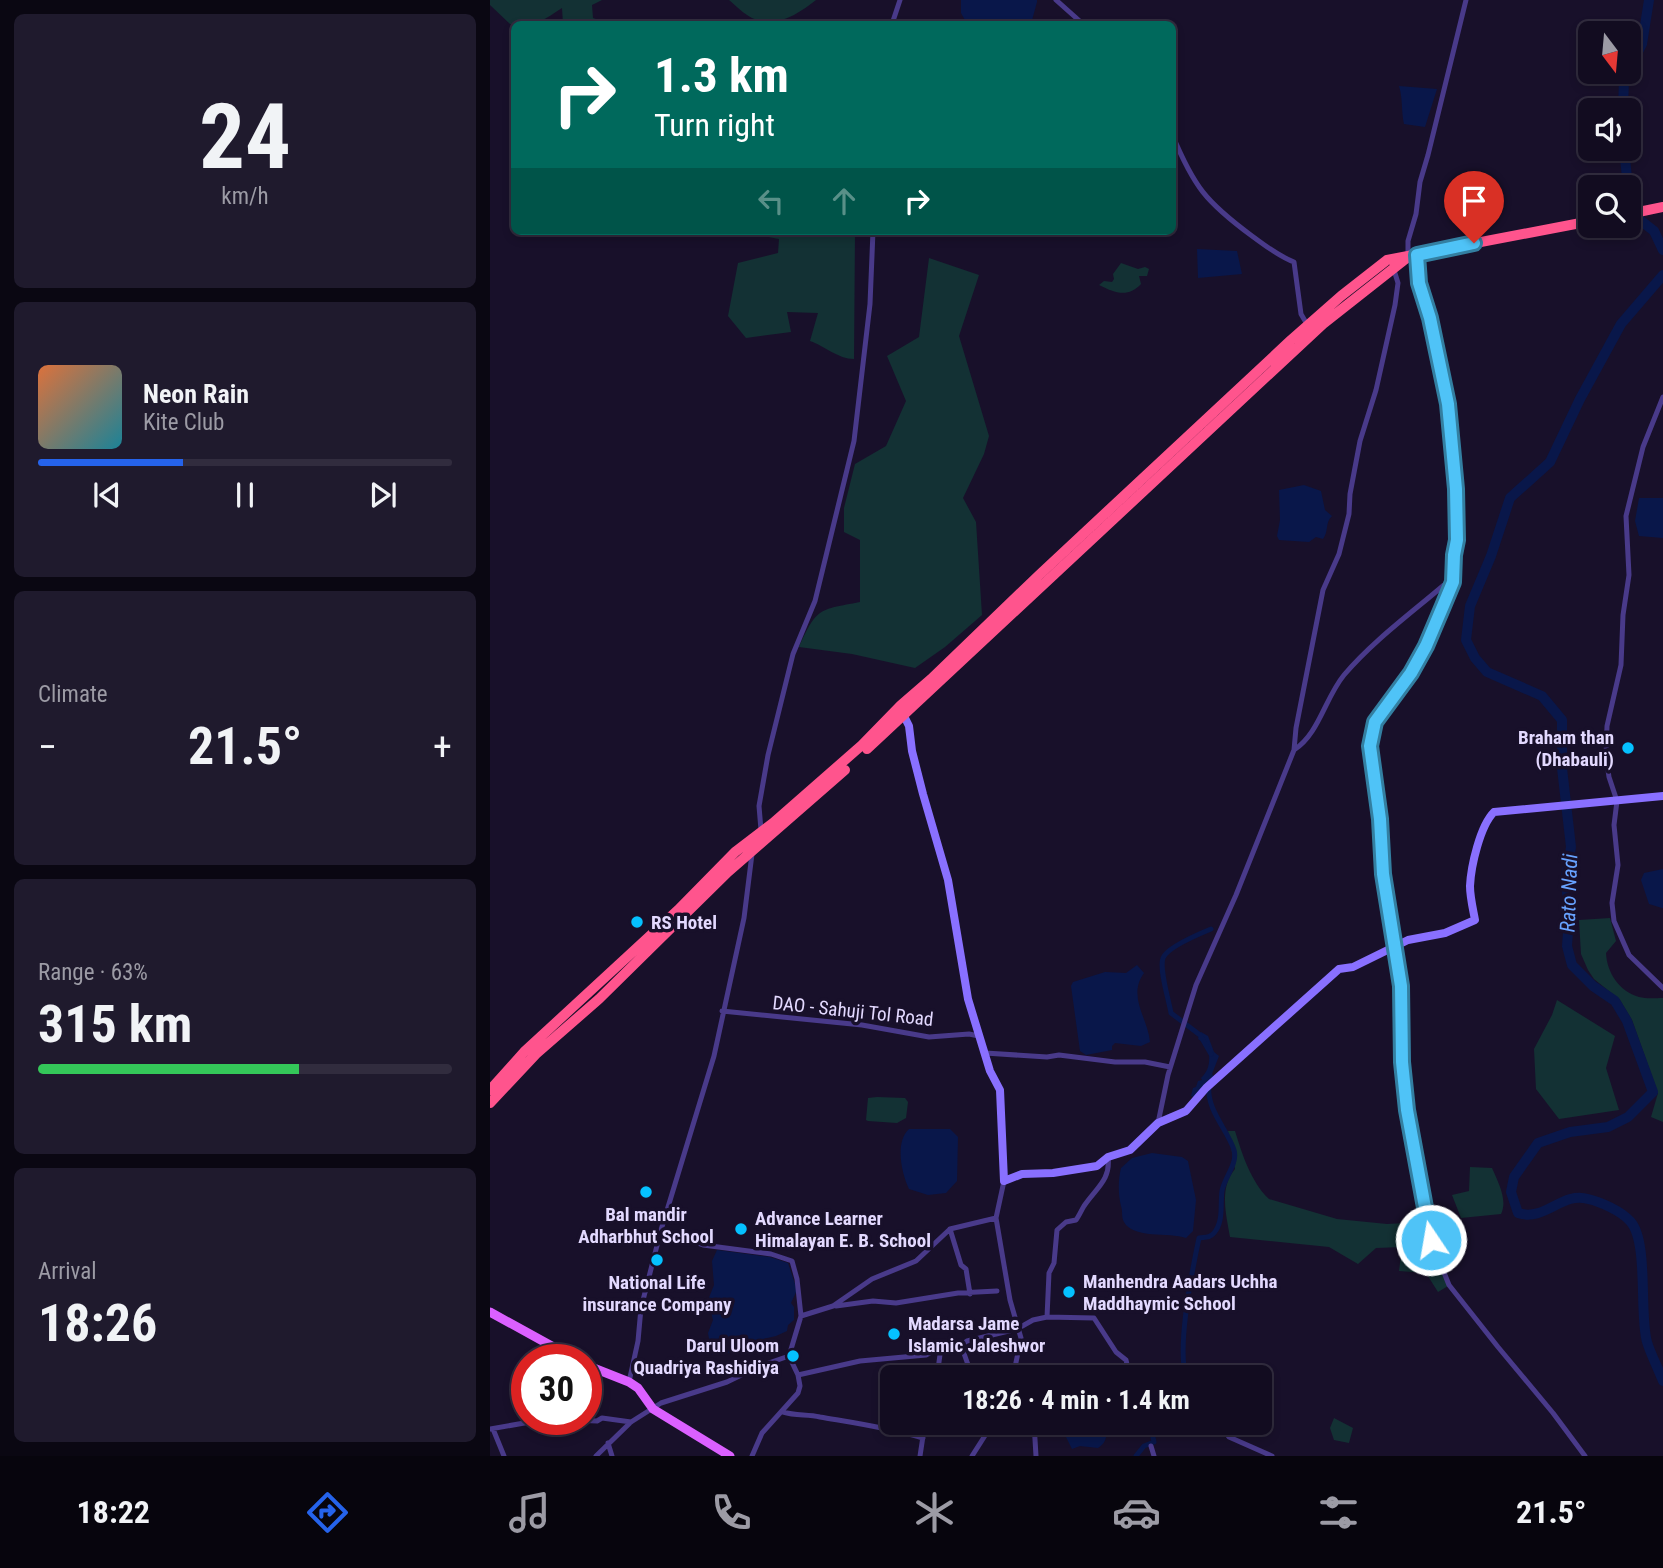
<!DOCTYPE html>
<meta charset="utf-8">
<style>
:root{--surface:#120c20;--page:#1f1a2d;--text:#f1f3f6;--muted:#9c9ba5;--line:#312c3e;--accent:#2563eb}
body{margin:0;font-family:"Roboto Condensed",sans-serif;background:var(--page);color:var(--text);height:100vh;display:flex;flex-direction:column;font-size:26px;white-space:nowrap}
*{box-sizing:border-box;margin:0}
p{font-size:23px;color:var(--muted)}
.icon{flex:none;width:38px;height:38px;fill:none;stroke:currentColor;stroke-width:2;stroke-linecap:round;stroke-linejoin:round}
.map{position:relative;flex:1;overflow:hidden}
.sheet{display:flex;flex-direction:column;gap:14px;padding:14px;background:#0a0712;width:490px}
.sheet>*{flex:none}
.banner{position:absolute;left:21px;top:21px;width:665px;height:214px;border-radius:10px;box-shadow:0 4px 10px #0003,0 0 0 2px var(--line);background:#00695c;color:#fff;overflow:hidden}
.needle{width:46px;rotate:164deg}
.tools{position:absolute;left:1088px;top:21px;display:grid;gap:14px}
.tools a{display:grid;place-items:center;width:63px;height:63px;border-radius:10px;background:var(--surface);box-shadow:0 4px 10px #0003,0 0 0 2px var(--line);font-size:35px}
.speed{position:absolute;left:21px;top:1344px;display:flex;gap:14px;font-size:35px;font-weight:700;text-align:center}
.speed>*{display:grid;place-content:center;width:91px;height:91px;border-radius:50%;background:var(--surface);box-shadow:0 4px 10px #0003,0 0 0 2px var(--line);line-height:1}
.speed .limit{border:10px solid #d22;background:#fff;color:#111}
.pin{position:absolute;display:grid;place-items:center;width:60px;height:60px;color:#fff;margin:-72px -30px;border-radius:50% 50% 50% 0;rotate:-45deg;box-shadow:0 0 7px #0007}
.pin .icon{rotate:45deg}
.me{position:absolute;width:77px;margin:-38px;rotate:348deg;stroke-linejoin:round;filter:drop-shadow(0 0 5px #0008)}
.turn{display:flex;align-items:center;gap:24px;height:147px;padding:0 28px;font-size:32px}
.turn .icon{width:91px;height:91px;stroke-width:2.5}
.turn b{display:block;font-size:49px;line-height:60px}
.lanes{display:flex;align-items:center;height:66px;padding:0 28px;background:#0003;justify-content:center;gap:35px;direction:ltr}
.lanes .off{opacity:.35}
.big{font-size:52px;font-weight:700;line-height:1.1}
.sheet .tile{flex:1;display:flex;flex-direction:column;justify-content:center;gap:10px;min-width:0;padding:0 24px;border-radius:10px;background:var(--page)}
.sheet .dial{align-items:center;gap:0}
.dial b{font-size:91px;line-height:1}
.song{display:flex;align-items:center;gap:21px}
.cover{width:84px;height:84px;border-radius:10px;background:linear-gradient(135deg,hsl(20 70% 55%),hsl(190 70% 35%))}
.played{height:7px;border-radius:4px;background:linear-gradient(90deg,var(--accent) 35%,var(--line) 35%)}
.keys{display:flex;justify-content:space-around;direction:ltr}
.heat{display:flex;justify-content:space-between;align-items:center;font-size:38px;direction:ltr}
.charge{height:10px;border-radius:5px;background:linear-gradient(90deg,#34c759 63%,var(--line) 0)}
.trip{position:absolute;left:390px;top:1365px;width:392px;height:70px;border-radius:10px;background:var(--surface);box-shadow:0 4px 10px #0003,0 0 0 2px var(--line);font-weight:700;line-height:70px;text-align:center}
.dock{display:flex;height:112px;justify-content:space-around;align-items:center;background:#07050d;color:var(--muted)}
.dock .icon{width:49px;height:49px}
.dock .on{color:var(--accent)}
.dock b{font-size:32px;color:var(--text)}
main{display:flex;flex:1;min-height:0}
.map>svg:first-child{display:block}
.green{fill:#133134}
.water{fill:#09174a}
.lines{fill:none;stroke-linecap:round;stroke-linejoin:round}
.canal{stroke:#09174a;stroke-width:5}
.river{stroke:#09174a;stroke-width:10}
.street{stroke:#493a8a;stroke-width:5}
.secondary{stroke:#8970ff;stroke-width:8}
.primary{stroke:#db60ff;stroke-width:9}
.highway{stroke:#ff548d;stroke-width:10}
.route-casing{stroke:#337fa1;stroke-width:18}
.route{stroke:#4fc3f7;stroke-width:12}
.poi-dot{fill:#05c1ff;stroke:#18102a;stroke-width:2.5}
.labels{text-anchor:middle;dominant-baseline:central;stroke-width:7;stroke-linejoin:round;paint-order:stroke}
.poi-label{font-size:19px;font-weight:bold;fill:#e3d9ff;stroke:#18102a;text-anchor:start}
.street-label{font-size:19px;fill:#e3d9ff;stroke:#18102a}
.water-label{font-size:21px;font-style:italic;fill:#67a2ff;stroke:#18102a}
</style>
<main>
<section class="sheet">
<div class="tile dial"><b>24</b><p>km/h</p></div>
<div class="tile">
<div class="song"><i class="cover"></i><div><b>Neon Rain</b><p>Kite Club</p></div></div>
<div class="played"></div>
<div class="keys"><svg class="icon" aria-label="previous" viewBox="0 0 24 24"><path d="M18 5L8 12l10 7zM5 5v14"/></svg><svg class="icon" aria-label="pause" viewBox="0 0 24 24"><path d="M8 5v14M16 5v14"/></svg><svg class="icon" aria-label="next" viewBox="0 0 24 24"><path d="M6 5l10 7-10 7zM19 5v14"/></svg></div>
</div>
<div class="tile"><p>Climate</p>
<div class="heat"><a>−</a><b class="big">21.5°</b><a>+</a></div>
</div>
<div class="tile"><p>Range · 63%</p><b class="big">315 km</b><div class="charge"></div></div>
<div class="tile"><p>Arrival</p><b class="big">18:26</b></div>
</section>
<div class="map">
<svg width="1173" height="1456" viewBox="0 0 1173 1456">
<rect width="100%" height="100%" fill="#18102a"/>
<!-- green -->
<path class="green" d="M0 0H112L102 5 103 18 120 24H73L72 8C52 21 46 27 20 24L0 5Z
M239 0H326C308 14 286 29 262 18 254 14 246 6 239 0Z
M276 231 365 232 364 359C348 359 335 346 320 341L328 313 297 312 301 332 256 338 238 316 248 263 288 253 289 239 273 236Z
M439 258 489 275 469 336 499 436 494 454 473 498 486 522 492 615 455 647 425 668 362 654 309 647C327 607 329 610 370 602V540L354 532V508L365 464 396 446 416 401 397 356 429 337Z
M631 263 648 269 655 267 659 269 657 276H649L651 284C638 298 625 293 609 285L614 281 622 282 624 279 623 274Z
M1120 918 1126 941 1116 953C1117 973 1129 991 1149 997 1156 999 1166 998 1173 998V1122L1161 1117 1168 1093 1142 1020 1130 1000 1104 979 1098 970 1091 954 1089 920Z
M1067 1000 1125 1036 1116 1068 1129 1110 1069 1119 1046 1089 1044 1049 1062 1015Z
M387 1097 415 1098 418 1102 416 1118 407 1123 378 1121 376 1120 378 1098Z
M738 1131H745C752 1154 761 1182 779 1199L847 1219 897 1224 934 1222 944 1255 958 1286 948 1292 936 1273 909 1271 912 1247 886 1248 868 1264 839 1247 740 1237C736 1214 729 1188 745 1169Z
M980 1167 1002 1168C1008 1182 1018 1200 1011 1214L971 1218 962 1195 979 1191Z
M844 1418 863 1428 859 1443 844 1440 840 1428Z"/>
<!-- water -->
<path class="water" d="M471 0H547V2L541 24H477L471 13Z
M909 86 947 89 935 127 914 124C911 110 913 99 909 86Z
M707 249 747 251 752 274 708 278Z
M814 485 831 491 835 510 842 516C835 522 839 531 833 539L826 537 819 542 789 540 787 536 790 520 789 490Z
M1149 498H1173V538L1149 536 1145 521Z
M1173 869V908H1172L1159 904 1151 880 1154 873Z
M647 965 654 973C637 997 658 1018 660 1042L651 1046 625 1043 622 1046V1050L596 1055 590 1051 581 986 583 982 615 972 636 973Z
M711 1032 718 1036 724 1052 729 1056 722 1074 725 1078 706 1098 701 1096 703 1088 706 1087 708 1081 712 1080 711 1078C720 1070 721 1058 717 1045L708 1039Z
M419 1129H460L468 1137 467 1181 456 1193 438 1195 419 1189C411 1172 405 1142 419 1129Z
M662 1153 692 1157 698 1161 706 1200 703 1231 696 1238C679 1232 643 1239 634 1222 631 1217 633 1211 631 1206 628 1194 628 1180 631 1168L642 1158Z
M227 1250 280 1257 298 1263 307 1290 301 1303 304 1307V1320L298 1325 297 1331 286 1336 248 1345 239 1353 222 1355 218 1333 223 1320 218 1300 224 1285 222 1261Z
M576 1423H613C618 1432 618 1442 608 1448L590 1446 582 1449 574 1433Z"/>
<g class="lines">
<!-- canal -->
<path class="canal" d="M721 1054 710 1035 681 1013C679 1001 669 969 673 958 677 947 709 934 721 929
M696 1377C687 1347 702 1271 709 1238 715 1237 720 1238 724 1233 734 1221 730 1204 732 1191 734 1178 748 1164 744 1150 738 1130 716 1110 719 1085
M646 1456 654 1446 664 1442 660 1424 662 1423"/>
<!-- river -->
<path class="river" d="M1139 69 1152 44 1159 0
M1133 110 1134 79 1138 72
M1134 149 1138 187
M1139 192 1150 220 1164 231 1173 250
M1173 275 1131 324 1090 399 1060 462 1020 498 1001 556 980 606 976 640 985 658 997 672 1052 696 1072 720V768L1081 847 1076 877 1079 918 1077 946 1082 965 1103 986 1125 1001 1137 1021 1163 1092 1138 1117 1118 1127 1080 1132 1048 1143 1024 1177 1021 1192 1028 1213C1055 1222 1072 1191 1098 1199 1111 1202 1131 1211 1140 1221 1159 1241 1149 1314 1157 1342 1161 1355 1168 1368 1173 1381"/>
<!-- street -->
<path class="street" d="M566 0 593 24
M402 24 410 0
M682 134C704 187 716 202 762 236 776 246 788 256 804 262L811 314 818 326
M927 255 929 283 940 318 958 404 966 489 967 540 964 555 963 581 953 606 936 646 921 673 885 722 880 746 890 819 893 874 911 986 912 1062 917 1110 941 1240 959 1285 1008 1347 1063 1413 1095 1456
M918 256V241L926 214 930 182 938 155 976 0
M1173 397 1153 447 1136 516 1139 575 1133 615 1131 665 1117 726 1116 756 1119 777 1127 801 1124 825 1128 865 1122 903 1124 921 1139 955 1173 988
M804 750C829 734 835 698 854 675 883 641 920 614 954 585H962
M271 830 269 806 278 755 303 654 325 601 364 441 380 304 383 231
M232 1011 372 1025 439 1037 479 1034 489 1036
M495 1053 557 1057 569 1055 625 1062H655L680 1067
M668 1123 678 1075 706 985 746 895 804 750 806 728 833 590 849 554 859 514 860 494 870 441 886 390 905 305 908 283 904 270
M514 1181 506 1218 520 1300 531 1338 523 1377
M460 1229 471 1265 476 1269 480 1294
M171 1230 213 1245 281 1254 302 1261 307 1279 311 1316
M346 1306 383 1301 406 1303 468 1293 507 1291
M557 1317 604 1318 626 1352 636 1360 640 1377
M471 1345 482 1376 486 1377
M308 1375 299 1356 311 1316 343 1306 382 1279 426 1261 460 1229 506 1218
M447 1377 451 1347
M139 1382 148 1341 151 1308 171 1230 224 1056 254 918 262 854
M293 1412C306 1416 317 1414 330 1417 365 1423 400 1428 433 1438
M544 1423 546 1456
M728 1423 739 1437 782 1456
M0 1429 57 1419 107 1421 112 1418 141 1422
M3 1429 14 1456
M118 1443 122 1456
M661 1446 664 1456
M106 1456 141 1422 171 1403 237 1382 270 1366 299 1356
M262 1456 272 1433 308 1393 310 1386 308 1375 370 1361 436 1355 451 1347 470 1346 477 1341 527 1329 543 1320 557 1317 559 1273 564 1263 567 1230 576 1222 586 1220C589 1216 591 1211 594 1206 606 1188 621 1180 618 1157
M430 1456 435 1423
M482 1456 503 1423"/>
<!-- secondary -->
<path class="secondary" d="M414 716 419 726 422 751 433 794 458 880 478 999 500 1071 510 1090 514 1181 532 1174 563 1173 607 1166 618 1157 640 1150 668 1123 696 1111 716 1088 849 969 863 967 918 940 955 933 985 920C983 909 980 897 980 886 981 866 990 826 1004 812L1173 796"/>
<!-- primary -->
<path class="primary" d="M0 1312 87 1360
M96 1365 139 1382 148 1388 163 1409 240 1456"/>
<!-- highway -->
<path class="highway" d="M1139 214 1173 207
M377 749 833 324 918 257
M0 1090 34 1052 188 910 245 852 283 823 372 745 411 705 441 679 549 575 801 340 851 296 897 260 1101 221
M0 1103 46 1054 109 999 238 872 355 770"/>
</g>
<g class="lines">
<defs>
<path id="route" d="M941 1240 917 1110 912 1062 911 986 893 874 890 819 880 746 885 722 921 673 936 646 953 606 963 582 964 555 967 540 966 489 958 404 940 318 929 283 927 255 984 243"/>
</defs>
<!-- route casing -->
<use href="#route" class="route-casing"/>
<!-- route -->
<use href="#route" class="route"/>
</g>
<!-- markers -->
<g class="poi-dot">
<circle cx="1138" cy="748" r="7"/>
<circle cx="147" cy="922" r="7"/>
<circle cx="156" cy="1192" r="7"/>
<circle cx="251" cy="1229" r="7"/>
<circle cx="167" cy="1260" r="7"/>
<circle cx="579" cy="1292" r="7"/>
<circle cx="404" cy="1334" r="7"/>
<circle cx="303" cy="1356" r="7"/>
</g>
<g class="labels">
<!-- poi labels -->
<g class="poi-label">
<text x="1124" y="737" text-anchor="end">Braham than<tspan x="1124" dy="22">(Dhabauli)</tspan></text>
<text x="161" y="922">RS Hotel</text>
<text x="156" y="1214" text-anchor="middle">Bal mandir<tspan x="156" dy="22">Adharbhut School</tspan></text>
<text x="265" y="1218">Advance Learner<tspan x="265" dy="22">Himalayan E. B. School</tspan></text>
<text x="593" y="1281">Manhendra Aadars Uchha<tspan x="593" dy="22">Maddhaymic School</tspan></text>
<text x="167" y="1282" text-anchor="middle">National Life<tspan x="167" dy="22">insurance Company</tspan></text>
<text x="418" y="1323">Madarsa Jame<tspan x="418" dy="22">Islamic Jaleshwor</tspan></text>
<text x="289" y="1345" text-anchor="end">Darul Uloom<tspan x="289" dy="22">Quadriya Rashidiya</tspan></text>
</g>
<!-- street labels -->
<g class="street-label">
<text transform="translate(363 1011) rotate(6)">DAO - Sahuji Tol Road</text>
</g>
<!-- water labels -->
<g class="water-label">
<text transform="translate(1079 893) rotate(-88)">Rato Nadi</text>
</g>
</g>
</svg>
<div class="tools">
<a><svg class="needle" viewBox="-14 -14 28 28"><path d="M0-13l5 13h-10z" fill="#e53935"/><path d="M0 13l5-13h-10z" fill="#9c9ba5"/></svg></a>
<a><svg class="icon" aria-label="sound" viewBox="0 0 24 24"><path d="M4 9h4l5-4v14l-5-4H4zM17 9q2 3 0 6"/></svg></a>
<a><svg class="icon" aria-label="search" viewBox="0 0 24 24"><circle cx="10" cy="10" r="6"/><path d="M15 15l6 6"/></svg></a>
</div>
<div class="speed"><div class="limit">30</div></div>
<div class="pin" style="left:984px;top:243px;background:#d93025"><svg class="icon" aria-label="arrive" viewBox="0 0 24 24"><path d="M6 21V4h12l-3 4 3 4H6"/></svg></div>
<svg class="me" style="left:941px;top:1240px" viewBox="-20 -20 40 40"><circle r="17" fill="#4fc3f7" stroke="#fff" stroke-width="3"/><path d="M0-11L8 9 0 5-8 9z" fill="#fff"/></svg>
<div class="trip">18:26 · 4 min · 1.4 km</div>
<div class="banner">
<div class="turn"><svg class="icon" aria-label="right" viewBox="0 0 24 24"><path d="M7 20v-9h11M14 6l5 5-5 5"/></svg><div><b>1.3 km</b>Turn right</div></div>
<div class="lanes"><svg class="icon off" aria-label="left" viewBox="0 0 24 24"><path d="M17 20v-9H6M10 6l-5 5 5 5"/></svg><svg class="icon off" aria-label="ahead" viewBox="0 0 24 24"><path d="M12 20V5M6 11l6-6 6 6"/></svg><svg class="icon" aria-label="right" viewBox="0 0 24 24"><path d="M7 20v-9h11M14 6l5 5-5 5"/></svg></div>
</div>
</div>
</main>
<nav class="dock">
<b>18:22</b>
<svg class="icon on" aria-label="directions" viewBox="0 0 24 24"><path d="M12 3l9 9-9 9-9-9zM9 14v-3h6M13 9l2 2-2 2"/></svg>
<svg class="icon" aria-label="music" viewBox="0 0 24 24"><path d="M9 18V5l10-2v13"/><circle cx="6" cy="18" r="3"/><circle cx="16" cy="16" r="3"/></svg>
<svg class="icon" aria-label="phone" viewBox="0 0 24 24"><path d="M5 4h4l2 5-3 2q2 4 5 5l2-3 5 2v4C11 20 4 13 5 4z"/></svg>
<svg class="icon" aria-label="climate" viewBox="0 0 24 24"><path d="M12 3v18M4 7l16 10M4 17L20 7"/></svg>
<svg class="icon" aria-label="car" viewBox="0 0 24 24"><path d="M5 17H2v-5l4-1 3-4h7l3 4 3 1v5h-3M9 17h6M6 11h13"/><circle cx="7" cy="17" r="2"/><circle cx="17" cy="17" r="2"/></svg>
<svg class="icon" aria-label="filters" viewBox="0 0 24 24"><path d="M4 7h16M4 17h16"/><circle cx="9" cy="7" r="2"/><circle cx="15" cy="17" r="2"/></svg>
<b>21.5°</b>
</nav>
